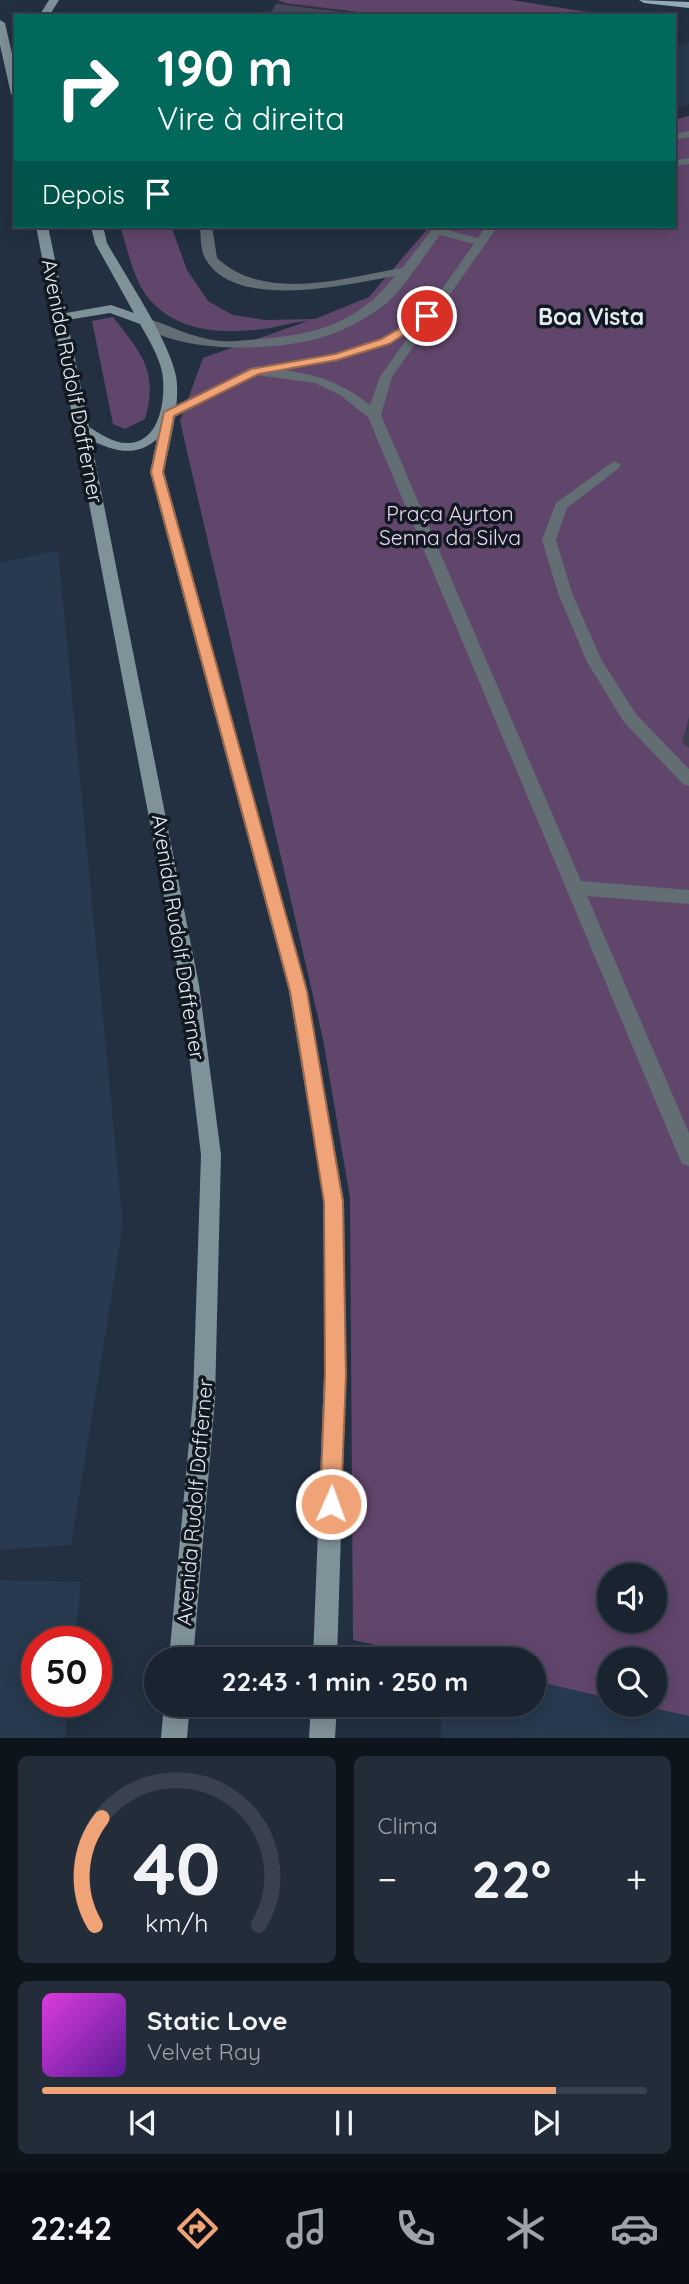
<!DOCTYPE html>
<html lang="pt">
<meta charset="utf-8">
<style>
:root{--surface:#1a2431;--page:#232c39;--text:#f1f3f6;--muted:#9fa4ab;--line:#38414d;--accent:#efa377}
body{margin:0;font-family:Quicksand,sans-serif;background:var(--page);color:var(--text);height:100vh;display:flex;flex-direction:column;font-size:26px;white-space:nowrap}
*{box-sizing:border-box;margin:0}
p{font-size:23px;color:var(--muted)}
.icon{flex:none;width:38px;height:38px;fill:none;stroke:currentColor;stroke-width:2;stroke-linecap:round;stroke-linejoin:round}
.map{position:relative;height:1738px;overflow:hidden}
.panel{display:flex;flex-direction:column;gap:18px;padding:18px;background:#0e141b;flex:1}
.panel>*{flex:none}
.top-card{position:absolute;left:14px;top:14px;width:662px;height:214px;border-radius:0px;box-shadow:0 4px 18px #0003,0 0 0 2px var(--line);background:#00695c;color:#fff;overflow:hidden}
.buttons{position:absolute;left:597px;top:1563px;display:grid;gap:14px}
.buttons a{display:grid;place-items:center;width:70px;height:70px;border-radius:50%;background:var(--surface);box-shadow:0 4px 18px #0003,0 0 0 2px var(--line);font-size:35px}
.speed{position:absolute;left:21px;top:1626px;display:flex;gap:14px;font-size:35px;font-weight:700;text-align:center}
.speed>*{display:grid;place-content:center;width:91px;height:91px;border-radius:50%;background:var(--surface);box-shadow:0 4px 18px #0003,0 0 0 2px var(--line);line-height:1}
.speed .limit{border:10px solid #d22;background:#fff;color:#111}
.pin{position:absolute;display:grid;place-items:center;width:60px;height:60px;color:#fff;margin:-30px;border:4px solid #fff;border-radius:50%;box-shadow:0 2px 7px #0007}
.me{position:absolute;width:77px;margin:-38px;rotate:2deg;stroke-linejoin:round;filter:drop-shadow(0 0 5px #0008)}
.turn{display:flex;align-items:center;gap:24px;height:147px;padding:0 28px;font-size:32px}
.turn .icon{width:91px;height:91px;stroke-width:2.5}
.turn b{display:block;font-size:49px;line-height:60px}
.then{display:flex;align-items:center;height:66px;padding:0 28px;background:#0003;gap:14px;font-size:26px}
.big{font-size:52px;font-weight:700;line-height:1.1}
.panel .card{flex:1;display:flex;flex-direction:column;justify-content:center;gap:10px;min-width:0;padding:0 24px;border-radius:10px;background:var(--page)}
.panel .dial{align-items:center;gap:0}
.dial svg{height:182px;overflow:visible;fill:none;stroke:var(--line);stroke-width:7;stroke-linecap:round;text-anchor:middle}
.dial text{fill:var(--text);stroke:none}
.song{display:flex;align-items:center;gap:21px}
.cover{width:84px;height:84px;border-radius:10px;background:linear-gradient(135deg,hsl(300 70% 55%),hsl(270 70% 35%))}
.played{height:7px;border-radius:4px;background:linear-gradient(90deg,var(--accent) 85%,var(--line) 85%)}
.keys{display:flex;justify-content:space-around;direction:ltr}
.heat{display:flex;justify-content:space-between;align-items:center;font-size:38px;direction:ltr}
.panel .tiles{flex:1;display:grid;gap:18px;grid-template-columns:1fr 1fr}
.card:last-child{grid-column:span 2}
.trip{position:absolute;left:144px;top:1647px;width:402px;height:70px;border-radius:35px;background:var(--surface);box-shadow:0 4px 18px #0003,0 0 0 2px var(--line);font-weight:700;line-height:70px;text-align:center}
.tabs{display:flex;height:112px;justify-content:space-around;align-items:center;background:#0a0e14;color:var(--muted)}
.tabs .icon{width:49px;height:49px}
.tabs .active{color:var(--accent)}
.tabs b{font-size:32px;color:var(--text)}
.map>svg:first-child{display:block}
.built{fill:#283a4f}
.green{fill:#61466c;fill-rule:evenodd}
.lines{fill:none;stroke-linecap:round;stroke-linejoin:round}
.lane{fill:#626e73;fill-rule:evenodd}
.secondary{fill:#7f9299;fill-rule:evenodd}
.primary{fill:#94adb6;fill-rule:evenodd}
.wall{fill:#3e3e51}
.building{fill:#48485e;stroke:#323242;stroke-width:2}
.route{fill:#efa377;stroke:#9b6a4d;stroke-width:2}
.labels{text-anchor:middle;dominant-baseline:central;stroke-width:7;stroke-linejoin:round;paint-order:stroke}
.street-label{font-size:21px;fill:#e1eaf5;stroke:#12181f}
.park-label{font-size:21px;fill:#ecd5f6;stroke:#12181f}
.far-district-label{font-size:23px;font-weight:bold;fill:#e1eaf5;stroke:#12181f}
</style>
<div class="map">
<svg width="689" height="1738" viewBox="0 0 689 1738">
<rect width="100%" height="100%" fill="#223041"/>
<!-- built -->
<path class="built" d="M689 42V104L674 109V46Z
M58 550 123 1225 71 1545 0 1550V563Z
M0 1580 81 1582 75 1641 37 1642V1701H69L65 1738H0Z
M534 1681 609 1698V1704L638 1705 689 1716V1738H441L442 1705 534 1704Z"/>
<!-- green -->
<path class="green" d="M277 0H511L613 16H322Z
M689 116V1716L638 1705 654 1704V1659H609V1698L534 1681V1659H437L353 1640 350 1198 323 1039 180 421 203 358 308 321C290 322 273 329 255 330 213 334 169 329 144 292 132 274 127 246 120 226H171L187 270 208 301 233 315 265 320 315 319 369 297 430 226H674V120ZM609 1575H654V1620H609Z
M113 317C141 353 159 371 145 419L125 429 113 424 92 321Z"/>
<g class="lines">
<!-- lane -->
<path class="lane" d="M689 131V137L674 140V134Z
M689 158V164L674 166V160Z
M200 226H212L217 258C265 303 344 278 402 268L435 226H447L444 229 478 238 486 226H498L392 377 381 415 581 881 689 890V904L587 896 689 1133V1166L682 1164 679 1157 368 417 340 395 315 383 257 375 173 418H163L161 415 250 368 335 354 381 338 425 313 474 244 440 235C425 254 400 294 382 307 363 320 342 332 320 338 274 351 174 355 137 321L143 317C170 325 191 338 220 341 232 342 246 340 258 339 316 335 358 323 395 276 348 284 234 312 205 258 200 248 201 236 200 226ZM413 330 380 377 370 405C344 384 317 374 283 370 329 362 372 354 413 330Z
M614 461 621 465 619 468 567 508 556 540 572 593 602 661 636 714 689 769V786L683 784 624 722 587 662 558 593 542 540 556 503Z"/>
<!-- secondary -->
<path class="secondary" d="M49 0H59L49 16H39Z
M0 20 5 23 16 71V97L11 94 0 45Z
M36 226H48L66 313 111 305 134 313 95 243 91 226H103L107 243C126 277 169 340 176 376 181 403 169 445 164 472L307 991 344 1202 346 1375 337 1659H313L324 1375V1202L289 991 150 472 157 439C136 458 113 451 91 440L199 985 221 1155 215 1399 193 1659H169L193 1399 201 1155 181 985ZM110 313 140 324C149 340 162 361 163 379 165 402 159 442 129 443 115 444 100 434 89 427L67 320Z
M164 1704H190L187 1738H161Z
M311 1704H337L335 1738H309Z"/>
<!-- primary -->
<path class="primary" d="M639 0 689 2V8L644 3Z"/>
</g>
<!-- wall -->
<path class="wall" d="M689 717V748L682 742Z"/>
<!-- building -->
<path class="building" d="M276 3 383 16H268Z"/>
<!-- route -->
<path class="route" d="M427 313 433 316 431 318 389 344 337 360 259 374 174 416 163 472 307 991 316 1044 343 1202 346 1375 341 1504 338 1512 331 1515 323 1512 320 1504 325 1375 324 1202 299 1044 290 991 151 472 164 412 251 369 335 354 381 339Z"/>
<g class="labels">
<!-- street labels -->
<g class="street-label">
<text transform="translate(73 381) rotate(79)">Avenida Rudolf Dafferner</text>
<text transform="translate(179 937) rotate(81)">Avenida Rudolf Dafferner</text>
<text transform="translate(194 1502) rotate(-85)">Avenida Rudolf Dafferner</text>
</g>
<!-- park labels -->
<g class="park-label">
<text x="450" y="513">Praça Ayrton<tspan x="450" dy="24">Senna da Silva</tspan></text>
</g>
<!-- far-district labels -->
<g class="far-district-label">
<text x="591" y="316">Boa Vista</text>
</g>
</g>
</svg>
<div class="buttons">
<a><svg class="icon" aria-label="sound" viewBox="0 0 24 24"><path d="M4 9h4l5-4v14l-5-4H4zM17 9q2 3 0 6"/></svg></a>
<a><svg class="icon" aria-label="search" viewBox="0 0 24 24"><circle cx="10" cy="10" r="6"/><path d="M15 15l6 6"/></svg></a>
</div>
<div class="speed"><div class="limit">50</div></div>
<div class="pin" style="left:427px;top:316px;background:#d93025"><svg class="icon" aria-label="arrive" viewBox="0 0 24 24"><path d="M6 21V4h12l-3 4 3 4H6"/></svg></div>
<svg class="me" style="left:331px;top:1504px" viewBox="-20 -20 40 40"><circle r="17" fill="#efa377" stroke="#fff" stroke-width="3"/><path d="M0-11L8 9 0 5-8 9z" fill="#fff"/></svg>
<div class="trip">22:43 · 1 min · 250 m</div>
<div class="top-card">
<div class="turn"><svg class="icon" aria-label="right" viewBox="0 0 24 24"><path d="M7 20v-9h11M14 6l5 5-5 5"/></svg><div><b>190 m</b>Vire à direita</div></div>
<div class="then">Depois<svg class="icon" aria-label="arrive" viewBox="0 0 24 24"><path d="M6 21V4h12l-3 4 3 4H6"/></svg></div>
</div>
</div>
<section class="panel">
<div class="tiles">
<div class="card dial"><svg viewBox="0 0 100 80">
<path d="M14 69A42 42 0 1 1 86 69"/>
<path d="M14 69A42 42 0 0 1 17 22" stroke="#efa377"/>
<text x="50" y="56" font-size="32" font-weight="700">40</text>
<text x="50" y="72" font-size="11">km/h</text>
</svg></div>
<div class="card"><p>Clima</p>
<div class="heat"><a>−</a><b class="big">22°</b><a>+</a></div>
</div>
<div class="card">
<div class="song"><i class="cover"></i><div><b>Static Love</b><p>Velvet Ray</p></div></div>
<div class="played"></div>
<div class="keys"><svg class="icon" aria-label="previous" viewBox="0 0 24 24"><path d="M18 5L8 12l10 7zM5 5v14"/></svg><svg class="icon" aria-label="pause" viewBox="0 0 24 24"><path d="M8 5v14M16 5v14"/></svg><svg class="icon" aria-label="next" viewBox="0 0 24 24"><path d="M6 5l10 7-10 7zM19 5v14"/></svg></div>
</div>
</div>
</section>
<nav class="tabs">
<b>22:42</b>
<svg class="icon active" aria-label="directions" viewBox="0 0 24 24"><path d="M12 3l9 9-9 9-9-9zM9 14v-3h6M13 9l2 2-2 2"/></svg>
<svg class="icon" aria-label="music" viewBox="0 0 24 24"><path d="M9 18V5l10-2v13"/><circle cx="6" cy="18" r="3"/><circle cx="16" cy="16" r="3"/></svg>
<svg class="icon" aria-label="phone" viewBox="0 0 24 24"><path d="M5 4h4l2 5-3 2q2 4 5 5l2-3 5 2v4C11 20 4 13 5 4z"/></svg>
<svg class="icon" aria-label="climate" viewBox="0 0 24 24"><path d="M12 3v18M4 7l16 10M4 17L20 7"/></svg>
<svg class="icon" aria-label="car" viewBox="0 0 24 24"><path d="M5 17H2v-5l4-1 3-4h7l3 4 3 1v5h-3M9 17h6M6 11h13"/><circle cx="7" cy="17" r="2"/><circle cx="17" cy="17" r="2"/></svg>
</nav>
